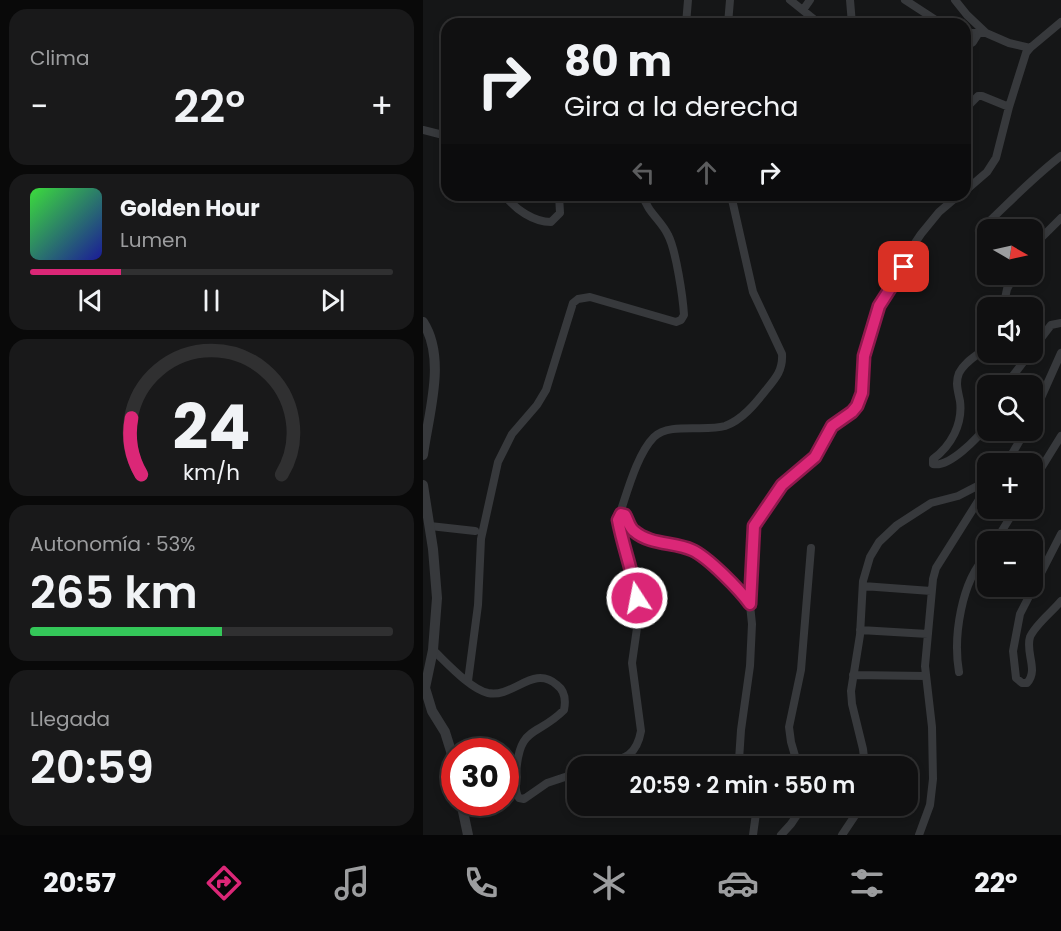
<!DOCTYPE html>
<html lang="es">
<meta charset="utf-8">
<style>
:root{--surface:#101011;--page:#19191a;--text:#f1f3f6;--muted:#9c9d9f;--line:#303031;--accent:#db2777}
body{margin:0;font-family:Poppins,sans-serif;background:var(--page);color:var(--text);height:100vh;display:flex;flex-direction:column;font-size:22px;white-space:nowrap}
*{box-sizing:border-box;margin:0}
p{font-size:20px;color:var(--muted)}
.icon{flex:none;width:33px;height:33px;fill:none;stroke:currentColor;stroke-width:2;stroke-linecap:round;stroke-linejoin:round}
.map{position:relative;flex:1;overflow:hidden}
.drawer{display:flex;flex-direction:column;gap:9px;padding:9px;background:#090909;width:423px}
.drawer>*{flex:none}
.guide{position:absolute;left:18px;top:18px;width:530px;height:183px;border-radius:18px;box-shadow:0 3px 9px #0003,0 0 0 2px var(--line);background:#101011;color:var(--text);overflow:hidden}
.needle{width:39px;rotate:99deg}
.controls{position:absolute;left:554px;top:219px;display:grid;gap:12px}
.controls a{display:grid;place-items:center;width:66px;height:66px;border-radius:12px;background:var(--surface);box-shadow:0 3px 9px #0003,0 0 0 2px var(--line);font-size:30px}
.speed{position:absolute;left:18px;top:738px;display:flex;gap:12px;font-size:30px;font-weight:700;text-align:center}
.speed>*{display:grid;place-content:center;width:78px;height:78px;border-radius:50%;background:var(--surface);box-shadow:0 3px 9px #0003,0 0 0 2px var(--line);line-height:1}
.speed .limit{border:9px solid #d22;background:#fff;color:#111}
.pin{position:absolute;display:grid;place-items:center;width:51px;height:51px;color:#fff;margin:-26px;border-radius:12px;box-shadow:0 3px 9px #0006}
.me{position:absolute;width:66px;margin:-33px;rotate:349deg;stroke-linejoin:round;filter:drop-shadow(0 0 4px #0008)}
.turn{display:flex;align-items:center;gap:21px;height:126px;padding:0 24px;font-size:27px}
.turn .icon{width:78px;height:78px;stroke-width:2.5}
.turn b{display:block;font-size:42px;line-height:51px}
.lanes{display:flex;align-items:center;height:57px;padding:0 24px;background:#0003;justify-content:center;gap:30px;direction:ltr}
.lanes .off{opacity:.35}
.big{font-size:45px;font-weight:600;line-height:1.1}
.drawer .widget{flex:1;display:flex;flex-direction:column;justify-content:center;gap:9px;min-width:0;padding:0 21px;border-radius:18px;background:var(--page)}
.drawer .dial{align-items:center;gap:0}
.dial svg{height:156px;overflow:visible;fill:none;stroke:var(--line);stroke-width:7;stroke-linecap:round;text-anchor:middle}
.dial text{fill:var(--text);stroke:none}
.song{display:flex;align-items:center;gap:18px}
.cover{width:72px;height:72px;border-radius:9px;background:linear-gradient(135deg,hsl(120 70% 55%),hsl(240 70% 35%))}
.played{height:6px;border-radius:3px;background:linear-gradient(90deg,var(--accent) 25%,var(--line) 25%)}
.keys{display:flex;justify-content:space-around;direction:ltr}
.heat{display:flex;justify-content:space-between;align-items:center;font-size:33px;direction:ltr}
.charge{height:9px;border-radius:4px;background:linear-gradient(90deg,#34c759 53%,var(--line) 0)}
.trip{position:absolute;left:144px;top:756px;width:351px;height:60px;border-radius:18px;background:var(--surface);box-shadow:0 3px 9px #0003,0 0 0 2px var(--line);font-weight:600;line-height:60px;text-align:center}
.dock{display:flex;height:96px;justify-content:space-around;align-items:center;background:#060607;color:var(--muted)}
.dock .icon{width:42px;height:42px}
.dock .on{color:var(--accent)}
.dock b{font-size:27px;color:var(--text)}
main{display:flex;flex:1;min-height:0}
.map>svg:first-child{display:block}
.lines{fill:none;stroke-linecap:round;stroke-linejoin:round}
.minor{stroke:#37393c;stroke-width:8}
.tertiary{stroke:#37393c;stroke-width:10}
.route-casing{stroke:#8e194d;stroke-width:15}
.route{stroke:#db2777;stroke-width:10}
</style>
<main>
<section class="drawer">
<div class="widget"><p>Clima</p>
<div class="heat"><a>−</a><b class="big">22°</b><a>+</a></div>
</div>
<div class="widget">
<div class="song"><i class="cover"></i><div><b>Golden Hour</b><p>Lumen</p></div></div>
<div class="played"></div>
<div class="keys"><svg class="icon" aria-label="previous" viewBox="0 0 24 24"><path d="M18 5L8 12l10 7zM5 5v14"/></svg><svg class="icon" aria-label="pause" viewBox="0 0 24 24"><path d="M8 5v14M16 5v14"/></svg><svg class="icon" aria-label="next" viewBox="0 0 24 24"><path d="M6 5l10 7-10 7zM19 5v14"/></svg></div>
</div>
<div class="widget dial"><svg viewBox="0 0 100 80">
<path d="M14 69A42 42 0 1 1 86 69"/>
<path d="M14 69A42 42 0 0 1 9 40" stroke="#db2777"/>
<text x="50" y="56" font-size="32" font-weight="700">24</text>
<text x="50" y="72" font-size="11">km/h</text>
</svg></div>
<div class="widget"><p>Autonomía · 53%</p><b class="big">265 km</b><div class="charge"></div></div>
<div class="widget"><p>Llegada</p><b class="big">20:59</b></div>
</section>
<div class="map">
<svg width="638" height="835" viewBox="0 0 638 835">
<rect width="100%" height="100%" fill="#151617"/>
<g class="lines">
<!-- minor -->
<path class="minor" d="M367 0 397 24
M427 0 429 24
M482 0 519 24
M532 0 544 15 563 33
M380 10 387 0
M263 24 265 0
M305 24 307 0
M542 33H563L586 43 607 48
M542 47 550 42 555 34
M542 109 555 96H559L586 107
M0 130 24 136
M542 191 564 172 573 158 586 107 603 53 607 48 638 22
M82 195C91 209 111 222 128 222L137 213 136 195
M556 231C583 206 608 179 638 156
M609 250 618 238 638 218
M580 308 584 289 592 274
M564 347C555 355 542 361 536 373 532 383 535 391 537 401 540 424 528 446 510 459V464C526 468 555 438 564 425
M609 350 628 325 638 323
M582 386 608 352
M609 418 638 353
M583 464 603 430
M609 483 638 436
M196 516C204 493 214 454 231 437 246 422 282 432 302 426 319 420 332 404 343 390 353 378 360 370 359 354L330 292 308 195
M7 526 52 531
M638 534 597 614 590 651 593 678 599 683H604C616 670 602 653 607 637 612 625 629 612 638 601
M572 542 593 508
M440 586 508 591
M437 630 505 634
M10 650C23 662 47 689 65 693 91 698 110 664 134 685 142 691 143 700 141 710 113 738 96 724 93 775 93 783 91 792 96 798L101 799 124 783 154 773
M536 672C530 637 538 581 564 555
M430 675 503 676
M45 681 55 605 58 539 75 462 89 434 114 405 123 390 150 303 155 299 167 297 253 322 258 320 261 315C260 298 253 250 245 235 238 220 224 212 220 195
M175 766C198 759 213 759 218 731L209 663 214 628V598L209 572 199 542 195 520 196 516 202 515C206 520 206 527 211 531 227 545 251 542 269 550 285 558 316 590 327 605
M318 766 316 760 318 730 327 666 329 624 327 605 331 526 359 485 392 457 409 426 429 412 434 407 439 393 441 356 459 300 477 276 488 249 498 234 516 212 536 195
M375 766 368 742 366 727 378 670 388 548
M442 766 440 749 429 704 428 691 437 635 440 581 447 557 456 542 474 525 508 503 535 496 564 481
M330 835 334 806
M358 835 368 824 380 806
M419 835 431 817 437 806
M496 835 507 805 510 779 509 727 502 666 510 579 513 568 564 487"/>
<!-- tertiary -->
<path class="tertiary" d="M0 322C24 359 5 415 0 455
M0 485 10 549 14 598 10 650 2 688 9 711 22 732 32 764
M38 802 45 835"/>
</g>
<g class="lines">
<defs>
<path id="route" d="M214 598C210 572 200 547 195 520L198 514 202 515C205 520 206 527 211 531 227 545 251 542 269 550 285 557 317 590 327 604L331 526 359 485 392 457 409 426 429 412 434 406 439 393 441 356 456 306 481 267"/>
</defs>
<!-- route casing -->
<use href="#route" class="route-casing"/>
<!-- route -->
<use href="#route" class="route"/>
</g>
</svg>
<div class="controls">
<a><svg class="needle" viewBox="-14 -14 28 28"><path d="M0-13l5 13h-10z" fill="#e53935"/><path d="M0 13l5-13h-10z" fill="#9c9d9f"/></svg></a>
<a><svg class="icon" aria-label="sound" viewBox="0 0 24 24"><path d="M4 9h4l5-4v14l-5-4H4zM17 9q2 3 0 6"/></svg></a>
<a><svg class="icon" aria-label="search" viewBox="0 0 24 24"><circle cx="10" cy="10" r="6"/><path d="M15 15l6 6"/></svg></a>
<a>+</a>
<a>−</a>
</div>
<div class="speed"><div class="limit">30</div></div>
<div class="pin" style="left:481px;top:267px;background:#d93025"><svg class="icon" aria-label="arrive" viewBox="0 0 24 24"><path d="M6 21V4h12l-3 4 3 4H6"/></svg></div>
<svg class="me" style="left:214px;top:598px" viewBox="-20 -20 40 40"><circle r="17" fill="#db2777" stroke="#fff" stroke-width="3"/><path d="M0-11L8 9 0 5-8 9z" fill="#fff"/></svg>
<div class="trip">20:59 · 2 min · 550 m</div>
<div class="guide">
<div class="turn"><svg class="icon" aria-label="right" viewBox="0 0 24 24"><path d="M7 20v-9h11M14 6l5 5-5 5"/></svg><div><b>80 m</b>Gira a la derecha</div></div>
<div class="lanes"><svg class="icon off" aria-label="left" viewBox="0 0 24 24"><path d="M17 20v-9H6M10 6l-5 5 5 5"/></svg><svg class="icon off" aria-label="ahead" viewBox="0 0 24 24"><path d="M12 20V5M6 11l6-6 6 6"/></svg><svg class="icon" aria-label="right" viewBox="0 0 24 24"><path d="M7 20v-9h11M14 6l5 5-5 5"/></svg></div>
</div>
</div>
</main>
<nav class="dock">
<b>20:57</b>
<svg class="icon on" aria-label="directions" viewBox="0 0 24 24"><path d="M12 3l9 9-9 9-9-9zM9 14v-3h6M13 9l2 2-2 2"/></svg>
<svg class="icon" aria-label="music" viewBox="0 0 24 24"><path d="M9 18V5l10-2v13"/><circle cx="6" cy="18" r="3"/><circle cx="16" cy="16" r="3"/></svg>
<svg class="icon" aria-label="phone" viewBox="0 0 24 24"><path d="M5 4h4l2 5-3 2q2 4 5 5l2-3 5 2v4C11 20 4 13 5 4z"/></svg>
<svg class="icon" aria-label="climate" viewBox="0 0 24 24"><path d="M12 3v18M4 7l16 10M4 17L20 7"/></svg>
<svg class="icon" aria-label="car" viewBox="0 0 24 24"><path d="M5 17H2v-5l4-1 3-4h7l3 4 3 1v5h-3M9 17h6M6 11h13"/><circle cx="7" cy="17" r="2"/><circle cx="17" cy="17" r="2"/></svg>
<svg class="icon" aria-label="filters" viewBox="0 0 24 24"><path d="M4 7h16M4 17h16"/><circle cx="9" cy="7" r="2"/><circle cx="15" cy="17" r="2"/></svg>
<b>22°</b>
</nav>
